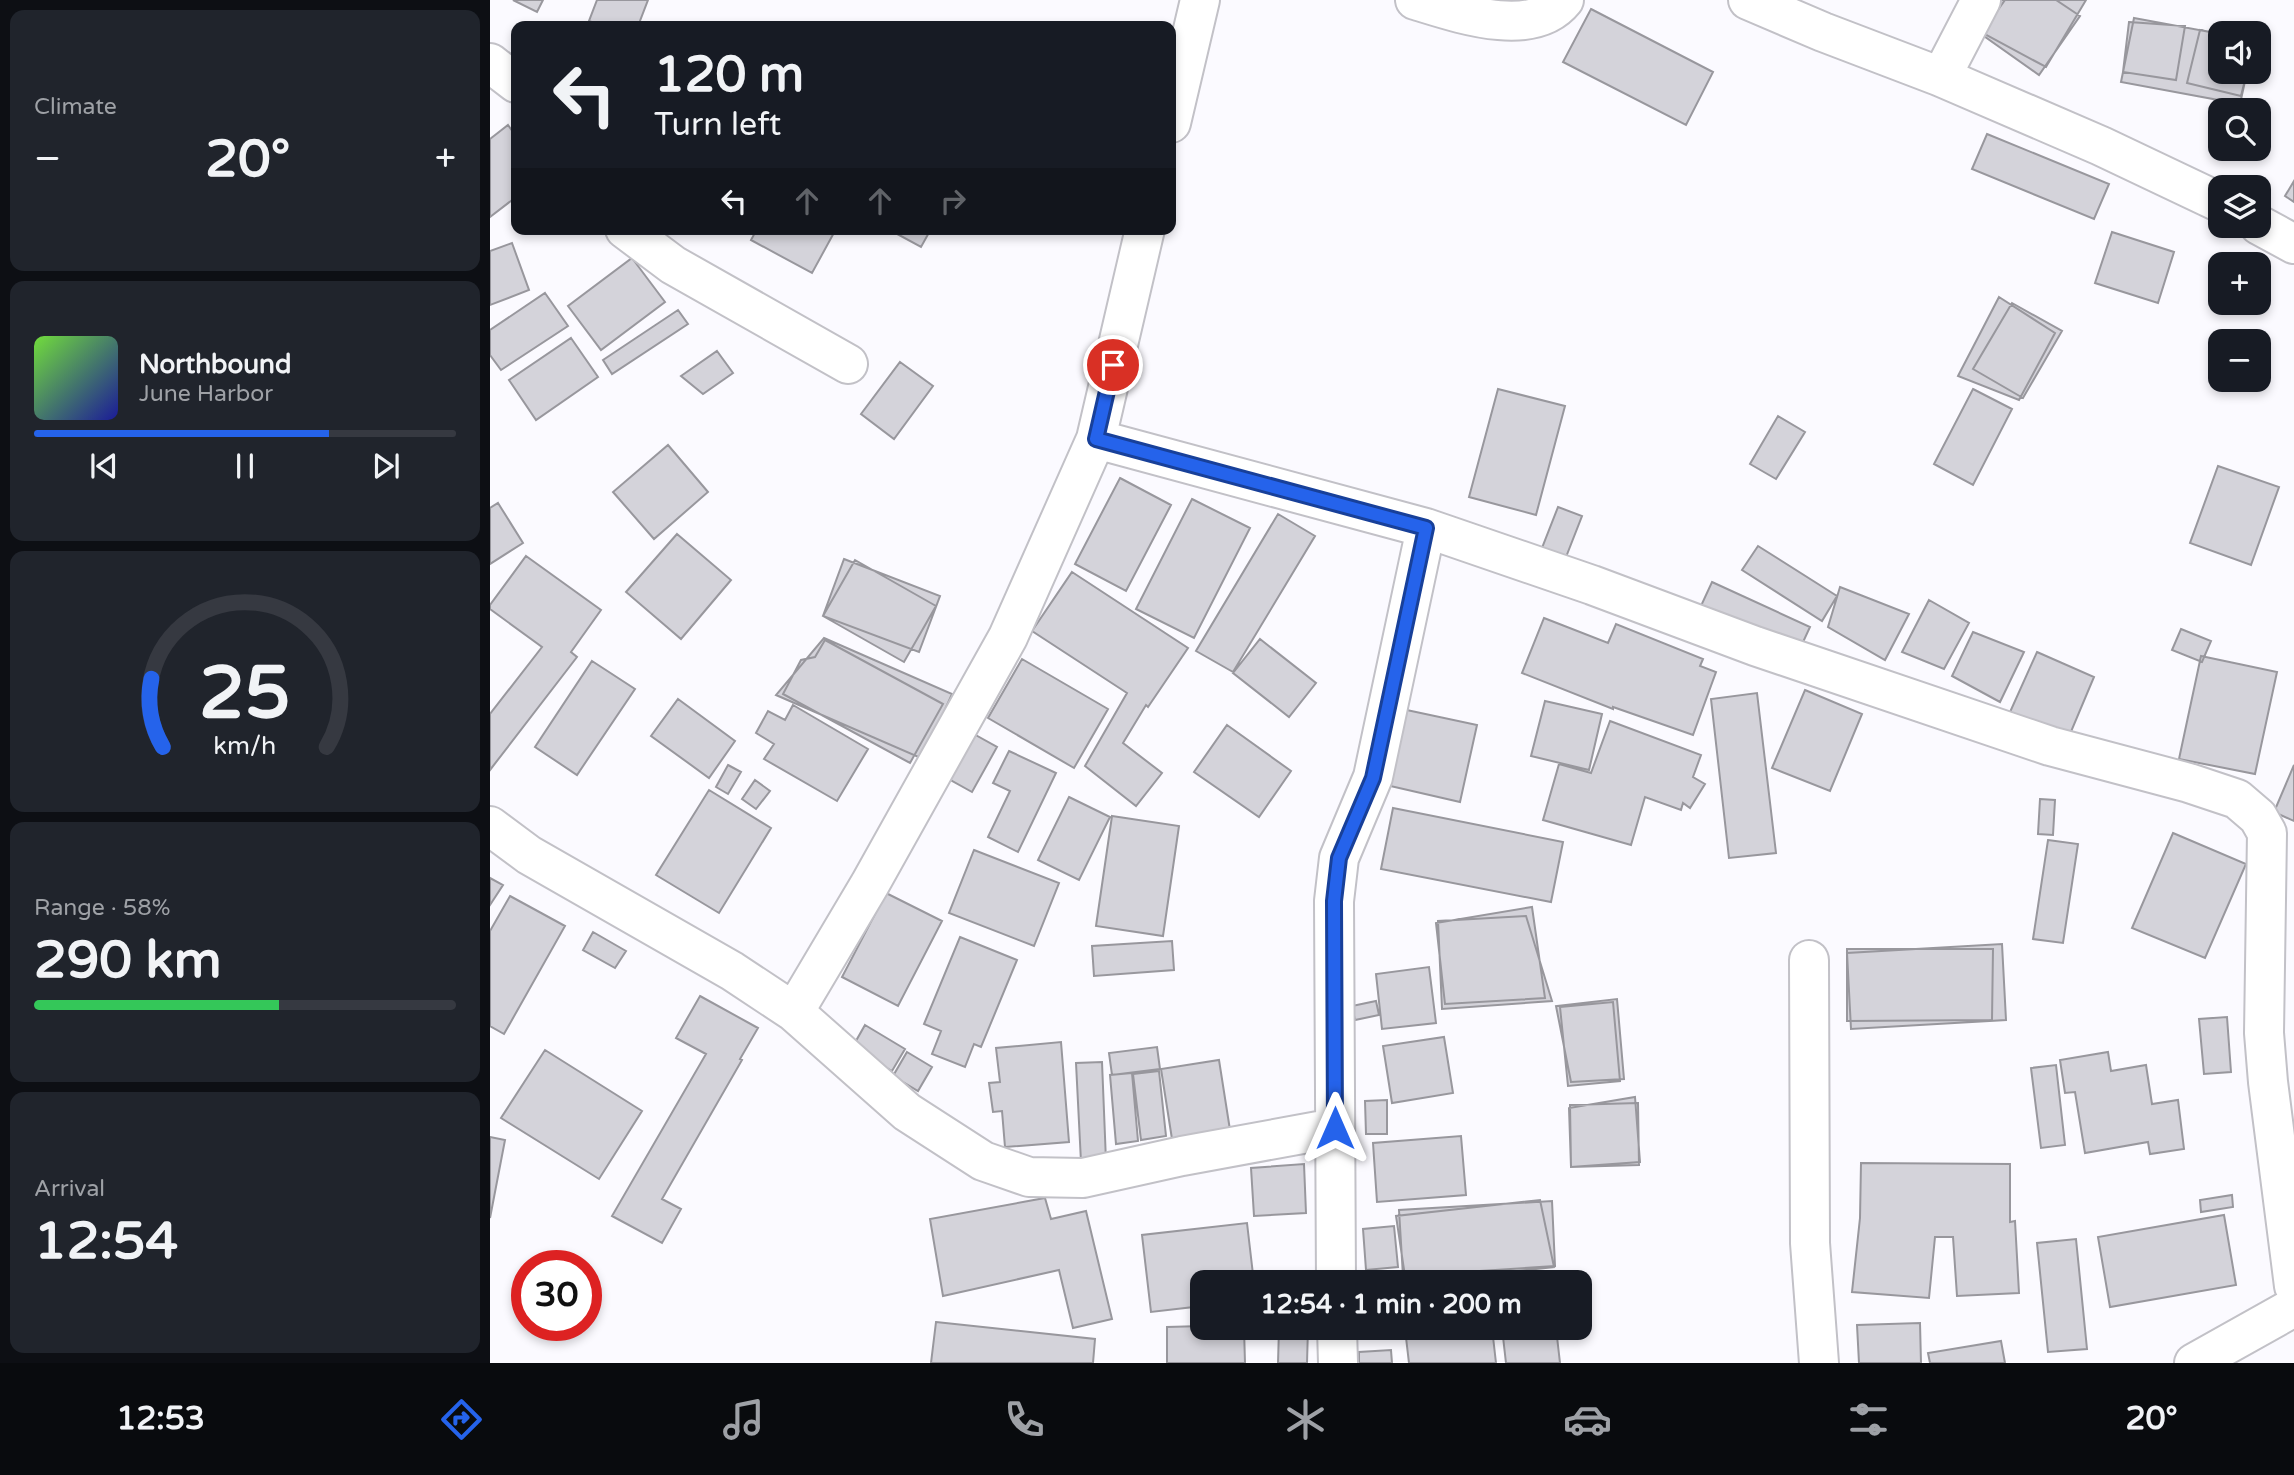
<!DOCTYPE html>
<meta charset="utf-8">
<style>
:root{--surface:#171b24;--page:#20242c;--text:#f1f3f6;--muted:#9ea1a6;--line:#363941;--accent:#2563eb}
body{margin:0;font-family:"Varela Round",sans-serif;background:var(--page);color:var(--text);height:100vh;display:flex;flex-direction:column;font-size:26px;white-space:nowrap}
*{box-sizing:border-box;margin:0}
p{font-size:23px;color:var(--muted)}
.icon{flex:none;width:38px;height:38px;fill:none;stroke:currentColor;stroke-width:2;stroke-linecap:round;stroke-linejoin:round}
.map{position:relative;flex:1;overflow:hidden}
.sheet{display:flex;flex-direction:column;gap:10px;padding:10px;background:#0d0f14;width:490px}
.sheet>*{flex:none}
.top-card{position:absolute;left:21px;top:21px;width:665px;height:214px;border-radius:14px;box-shadow:0 4px 10px #0003;background:#171b24;color:var(--text);overflow:hidden}
.fabs{position:absolute;left:1718px;top:21px;display:grid;gap:14px}
.fabs a{display:grid;place-items:center;width:63px;height:63px;border-radius:14px;background:var(--surface);box-shadow:0 4px 10px #0003;font-size:35px}
.speed{position:absolute;left:21px;top:1250px;display:flex;gap:14px;font-size:35px;font-weight:700;text-align:center}
.speed>*{display:grid;place-content:center;width:91px;height:91px;border-radius:50%;background:var(--surface);box-shadow:0 4px 10px #0003;line-height:1}
.speed .limit{border:10px solid #d22;background:#fff;color:#111}
.pin{position:absolute;display:grid;place-items:center;width:60px;height:60px;color:#fff;margin:-30px;border:4px solid #fff;border-radius:50%;box-shadow:0 2px 7px #0007}
.me{position:absolute;width:77px;margin:-38px;rotate:0deg;stroke-linejoin:round;filter:drop-shadow(0 0 5px #0008)}
.turn{display:flex;align-items:center;gap:24px;height:147px;padding:0 28px;font-size:32px}
.turn .icon{width:91px;height:91px;stroke-width:2.5}
.turn b{display:block;font-size:49px;line-height:60px}
.lanes{display:flex;align-items:center;height:66px;padding:0 28px;background:#0003;justify-content:center;gap:35px;direction:ltr}
.lanes .off{opacity:.35}
.big{font-size:52px;font-weight:700;line-height:1.1}
.sheet .widget{flex:1;display:flex;flex-direction:column;justify-content:center;gap:10px;min-width:0;padding:0 24px;border-radius:14px;background:var(--page)}
.sheet .dial{align-items:center;gap:0}
.dial svg{height:182px;overflow:visible;fill:none;stroke:var(--line);stroke-width:7;stroke-linecap:round;text-anchor:middle}
.dial text{fill:var(--text);stroke:none}
.song{display:flex;align-items:center;gap:21px}
.cover{width:84px;height:84px;border-radius:10px;background:linear-gradient(135deg,hsl(100 70% 55%),hsl(240 70% 35%))}
.played{height:7px;border-radius:4px;background:linear-gradient(90deg,var(--accent) 70%,var(--line) 70%)}
.keys{display:flex;justify-content:space-around;direction:ltr}
.heat{display:flex;justify-content:space-between;align-items:center;font-size:38px;direction:ltr}
.charge{height:10px;border-radius:5px;background:linear-gradient(90deg,#34c759 58%,var(--line) 0)}
.trip{position:absolute;left:700px;top:1270px;width:402px;height:70px;border-radius:14px;background:var(--surface);box-shadow:0 4px 10px #0003;font-weight:700;line-height:70px;text-align:center}
.dock{display:flex;height:112px;justify-content:space-around;align-items:center;background:#090b0e;color:var(--muted)}
.dock .icon{width:49px;height:49px}
.dock .active{color:var(--accent)}
.dock b{font-size:32px;color:var(--text)}
main{display:flex;flex:1;min-height:0}
.map>svg:first-child{display:block}
.building{fill:#d4d3da;stroke:#98979d;stroke-width:2}
.lines{fill:none;stroke-linecap:round;stroke-linejoin:round}
.minor-casing{stroke:#c2c1c7;stroke-width:42}
.minor{stroke:#fff;stroke-width:38}
.route-casing{stroke:#184099;stroke-width:18}
.route{stroke:#2563eb;stroke-width:12}
</style>
<main>
<section class="sheet">
<div class="widget"><p>Climate</p>
<div class="heat"><a>−</a><b class="big">20°</b><a>+</a></div>
</div>
<div class="widget">
<div class="song"><i class="cover"></i><div><b>Northbound</b><p>June Harbor</p></div></div>
<div class="played"></div>
<div class="keys"><svg class="icon" aria-label="previous" viewBox="0 0 24 24"><path d="M18 5L8 12l10 7zM5 5v14"/></svg><svg class="icon" aria-label="pause" viewBox="0 0 24 24"><path d="M8 5v14M16 5v14"/></svg><svg class="icon" aria-label="next" viewBox="0 0 24 24"><path d="M6 5l10 7-10 7zM19 5v14"/></svg></div>
</div>
<div class="widget dial"><svg viewBox="0 0 100 80">
<path d="M14 69A42 42 0 1 1 86 69"/>
<path d="M14 69A42 42 0 0 1 9 39" stroke="#2563eb"/>
<text x="50" y="56" font-size="32" font-weight="700">25</text>
<text x="50" y="72" font-size="11">km/h</text>
</svg></div>
<div class="widget"><p>Range · 58%</p><b class="big">290 km</b><div class="charge"></div></div>
<div class="widget"><p>Arrival</p><b class="big">12:54</b></div>
</section>
<div class="map">
<svg width="1804" height="1363" viewBox="0 0 1804 1363">
<rect width="100%" height="100%" fill="#fbfaff"/>
<!-- building -->
<path class="building" d="M23 0H53L47 12Z
M107 0H158L148 26H112L99 21Z
M1506 0H1596L1556 67 1487 30Z
M1515 0H1566L1590 16 1549 75 1491 34Z
M1101 9 1223 72 1196 125 1073 62Z
M1644 18 1731 34V72H1757L1750 104 1631 82Z
M1639 22 1695 26 1686 80 1633 72Z
M1710 30 1731 34V72H1757L1751 96 1697 83Z
M18 125 26 136V197L0 217V139Z
M1497 134 1619 184 1604 219 1482 169Z
M1804 181V202L1795 196Z
M267 229H346L322 273 261 240Z
M398 229H441L431 247Z
M1622 232 1684 252 1668 303 1605 283Z
M22 243 39 290 0 305V251Z
M142 258 175 302 111 350 78 306Z
M55 293 78 326 11 370 0 355V330Z
M1509 297 1565 333 1529 400 1468 376Z
M1522 303 1572 331 1533 398 1483 369Z
M188 310 198 324 122 374 113 360Z
M81 338 108 377 46 420 19 380Z
M227 351 243 373 213 394 191 376Z
M410 362 443 386 404 439 371 414Z
M1008 389 1075 406 1046 515 979 497Z
M1483 389 1522 409 1483 485 1444 464Z
M1288 416 1315 432 1286 479 1260 464Z
M178 445 218 492 164 539 123 492Z
M1728 466 1789 487 1761 565 1700 543Z
M630 478 681 505 636 591 585 564Z
M702 499 760 528 704 638 646 609Z
M8 503 33 543 0 564V508Z
M1068 507 1092 516 1076 557 1052 548Z
M788 514 825 536 743 672 706 651Z
M187 534 241 580 191 639 136 592Z
M1268 546 1347 596 1332 621 1252 570Z
M36 556 111 610 81 652 87 657 0 770V714L52 647 0 609V605Z
M354 559 450 596 429 652 333 616Z
M365 560 446 606 414 662 333 616Z
M582 572 698 648 658 707 656 705 633 743 672 773 646 806 595 766 637 693 542 631Z
M1222 582 1320 627 1308 653 1210 608Z
M1350 587 1419 614 1395 660 1338 627Z
M1439 600 1479 623 1454 669 1412 652Z
M1054 618 1118 643 1126 624 1213 659 1210 666 1226 672 1203 735 1123 707V709L1032 673Z
M1691 629 1721 641 1712 662 1682 650Z
M1483 632 1534 652 1510 702 1462 676Z
M334 638 462 694 433 759 286 695Z
M770 639 826 683 799 717 743 673Z
M335 640 453 704 420 763 293 694 311 660 325 657Z
M1547 652 1604 677 1575 746 1516 721Z
M1711 656 1787 672 1765 774 1689 759Z
M532 659 618 709 584 768 498 718Z
M102 661 145 689 87 775 45 747Z
M1315 690 1372 714 1340 791 1282 768Z
M1267 693 1286 853 1239 858 1221 699Z
M188 699 245 741 219 778 161 736Z
M1055 701 1112 714 1099 770 1041 756Z
M303 705 378 749 347 801 274 759 284 744 266 733 278 711 295 720Z
M912 709 987 725 970 802 896 785Z
M1120 721 1211 755 1203 777 1215 784 1200 808 1193 803 1191 810 1155 797 1141 845 1053 820 1069 764 1101 773Z
M737 725 801 771 769 817 704 772Z
M482 733 507 747 482 792 457 778Z
M519 751 566 773 528 852 498 837 520 791 503 783Z
M238 765 251 772 238 794 226 787Z
M1804 765V821L1784 812Z
M265 780 280 791 266 809 252 799Z
M219 790 281 828 229 913 166 875Z
M579 797 620 817 589 880 548 860Z
M1550 799 1565 800 1563 835 1548 834Z
M903 808 1073 842 1061 902 891 869Z
M622 816 689 826 673 936 606 926Z
M1683 833 1756 864 1715 958 1642 928Z
M1558 840 1588 844 1573 943 1543 939Z
M484 850 569 883 544 946 459 913Z
M0 878 13 885 0 905Z
M396 893 452 921 408 1006 352 977Z
M20 896 75 926 14 1034 0 1026V931Z
M1042 907 1055 998 955 1004 946 923Z
M1036 916 1062 1001 952 1009 948 921Z
M103 932 136 951 125 968 93 950Z
M470 937 527 960 491 1047 484 1044 475 1067 442 1054 451 1031 434 1024Z
M682 941 684 970 604 976 602 946Z
M1512 944 1516 1020 1361 1029 1357 953Z
M1357 949H1503L1502 1020 1357 1021Z
M939 967 946 1023 892 1029 886 974Z
M210 996 268 1028 250 1059 252 1060 172 1199 191 1209 172 1243 122 1216 216 1054 186 1038Z
M1127 999 1134 1079 1081 1082 1066 1006Z
M886 1001 889 1015 865 1020 862 1006Z
M1123 1002 1130 1081 1078 1086 1070 1007Z
M1737 1017 1741 1072 1714 1074 1709 1019Z
M375 1025 415 1049 402 1071 362 1048Z
M954 1037 963 1093 902 1103 893 1046Z
M571 1042 579 1142 515 1147 512 1111 503 1112 499 1083 510 1082 506 1048Z
M667 1047 670 1069 622 1075 619 1053Z
M55 1050 152 1111 109 1179 11 1118Z
M417 1052 442 1067 428 1091 403 1076Z
M1618 1052 1621 1071 1656 1065 1662 1104 1688 1100 1694 1149 1660 1154 1658 1142 1595 1153 1585 1092 1575 1093 1570 1060Z
M729 1060 740 1130 682 1139 671 1069Z
M612 1062 616 1161 591 1162 586 1063Z
M1566 1065 1575 1145 1551 1148 1541 1068Z
M669 1071 676 1136 651 1140 643 1074Z
M642 1073 648 1141 626 1144 620 1075Z
M1145 1097 1150 1162 1081 1167 1079 1108Z
M897 1100V1134H876L875 1101Z
M1148 1103 1149 1165 1081 1167 1080 1105Z
M971 1136 976 1195 887 1202 883 1143Z
M0 1137 15 1140 0 1218Z
M1371 1163 1520 1164V1222L1525 1221 1529 1293 1467 1296 1463 1237H1445L1439 1298 1362 1292 1370 1218Z
M814 1164 816 1213 764 1216 761 1168Z
M1742 1195 1743 1207 1711 1212 1710 1200Z
M555 1198 561 1219 596 1211 622 1319 583 1328 569 1270 453 1296 440 1219Z
M1050 1200 1064 1267 916 1283 906 1216Z
M1062 1201 1065 1266 913 1276 909 1210Z
M1734 1215 1746 1285 1620 1307 1608 1237Z
M757 1223 764 1283H712V1306L661 1312 652 1235Z
M904 1226 908 1267 876 1270 873 1229Z
M1586 1239 1597 1349 1558 1352 1547 1243Z
M446 1322 605 1339 603 1363H441Z
M1430 1323 1431 1363H1369L1367 1325Z
M712 1326V1328H754L755 1363H677V1327Z
M789 1328H818L817 1363H788Z
M1002 1328 1006 1363H919L915 1329Z
M1012 1328H1066L1070 1363H1016Z
M1511 1341 1515 1363H1440L1438 1353Z
M901 1350 902 1363H869V1352Z"/>
<g class="lines">
<defs>
<path id="minor" d="M925 0C965 12 1042 40 1074 0
M1258 0 1333 32 1451 77 1611 146 1731 203
M0 63 26 83
M1451 77 1491 0
M681 123 710 0
M1769 225 1804 244
M135 229 183 265 358 364
M655 229 606 439 936 528 1102 585 1265 646 1560 746 1699 783 1747 799 1768 817 1777 833 1774 1033 1778 1082 1804 1286
M0 826 39 855 242 971 304 1012 417 1112 493 1161 539 1177 593 1178 692 1156 845 1128
M1319 960 1320 1243 1329 1363
M304 1012 380 884 518 637 606 439
M846 1283 844 901 849 858 883 777 936 528
M847 1328 848 1363
M1704 1363 1804 1307"/>
</defs>
<!-- minor casing -->
<use href="#minor" class="minor-casing"/>
<!-- minor -->
<use href="#minor" class="minor"/>
</g>
<g class="lines">
<defs>
<path id="route" d="M623 365 606 439 936 528 883 778 849 858 844 901 845 1128"/>
</defs>
<!-- route casing -->
<use href="#route" class="route-casing"/>
<!-- route -->
<use href="#route" class="route"/>
</g>
</svg>
<div class="fabs">
<a><svg class="icon" aria-label="sound" viewBox="0 0 24 24"><path d="M4 9h4l5-4v14l-5-4H4zM17 9q2 3 0 6"/></svg></a>
<a><svg class="icon" aria-label="search" viewBox="0 0 24 24"><circle cx="10" cy="10" r="6"/><path d="M15 15l6 6"/></svg></a>
<a><svg class="icon" aria-label="layers" viewBox="0 0 24 24"><path d="M12 4l9 5-9 5-9-5zM3 14l9 5 9-5"/></svg></a>
<a>+</a>
<a>−</a>
</div>
<div class="speed"><div class="limit">30</div></div>
<div class="pin" style="left:623px;top:365px;background:#d93025"><svg class="icon" aria-label="arrive" viewBox="0 0 24 24"><path d="M6 21V4h12l-3 4 3 4H6"/></svg></div>
<svg class="me" style="left:845px;top:1128px" viewBox="-20 -20 40 40"><path d="M0-17L14 15 0 8-14 15z" fill="#2563eb" stroke="#fff" stroke-width="4"/></svg>
<div class="trip">12:54 · 1 min · 200 m</div>
<div class="top-card">
<div class="turn"><svg class="icon" aria-label="left" viewBox="0 0 24 24"><path d="M17 20v-9H6M10 6l-5 5 5 5"/></svg><div><b>120 m</b>Turn left</div></div>
<div class="lanes"><svg class="icon" aria-label="left" viewBox="0 0 24 24"><path d="M17 20v-9H6M10 6l-5 5 5 5"/></svg><svg class="icon off" aria-label="ahead" viewBox="0 0 24 24"><path d="M12 20V5M6 11l6-6 6 6"/></svg><svg class="icon off" aria-label="ahead" viewBox="0 0 24 24"><path d="M12 20V5M6 11l6-6 6 6"/></svg><svg class="icon off" aria-label="right" viewBox="0 0 24 24"><path d="M7 20v-9h11M14 6l5 5-5 5"/></svg></div>
</div>
</div>
</main>
<nav class="dock">
<b>12:53</b>
<svg class="icon active" aria-label="directions" viewBox="0 0 24 24"><path d="M12 3l9 9-9 9-9-9zM9 14v-3h6M13 9l2 2-2 2"/></svg>
<svg class="icon" aria-label="music" viewBox="0 0 24 24"><path d="M9 18V5l10-2v13"/><circle cx="6" cy="18" r="3"/><circle cx="16" cy="16" r="3"/></svg>
<svg class="icon" aria-label="phone" viewBox="0 0 24 24"><path d="M5 4h4l2 5-3 2q2 4 5 5l2-3 5 2v4C11 20 4 13 5 4z"/></svg>
<svg class="icon" aria-label="climate" viewBox="0 0 24 24"><path d="M12 3v18M4 7l16 10M4 17L20 7"/></svg>
<svg class="icon" aria-label="car" viewBox="0 0 24 24"><path d="M5 17H2v-5l4-1 3-4h7l3 4 3 1v5h-3M9 17h6M6 11h13"/><circle cx="7" cy="17" r="2"/><circle cx="17" cy="17" r="2"/></svg>
<svg class="icon" aria-label="filters" viewBox="0 0 24 24"><path d="M4 7h16M4 17h16"/><circle cx="9" cy="7" r="2"/><circle cx="15" cy="17" r="2"/></svg>
<b>20°</b>
</nav>
